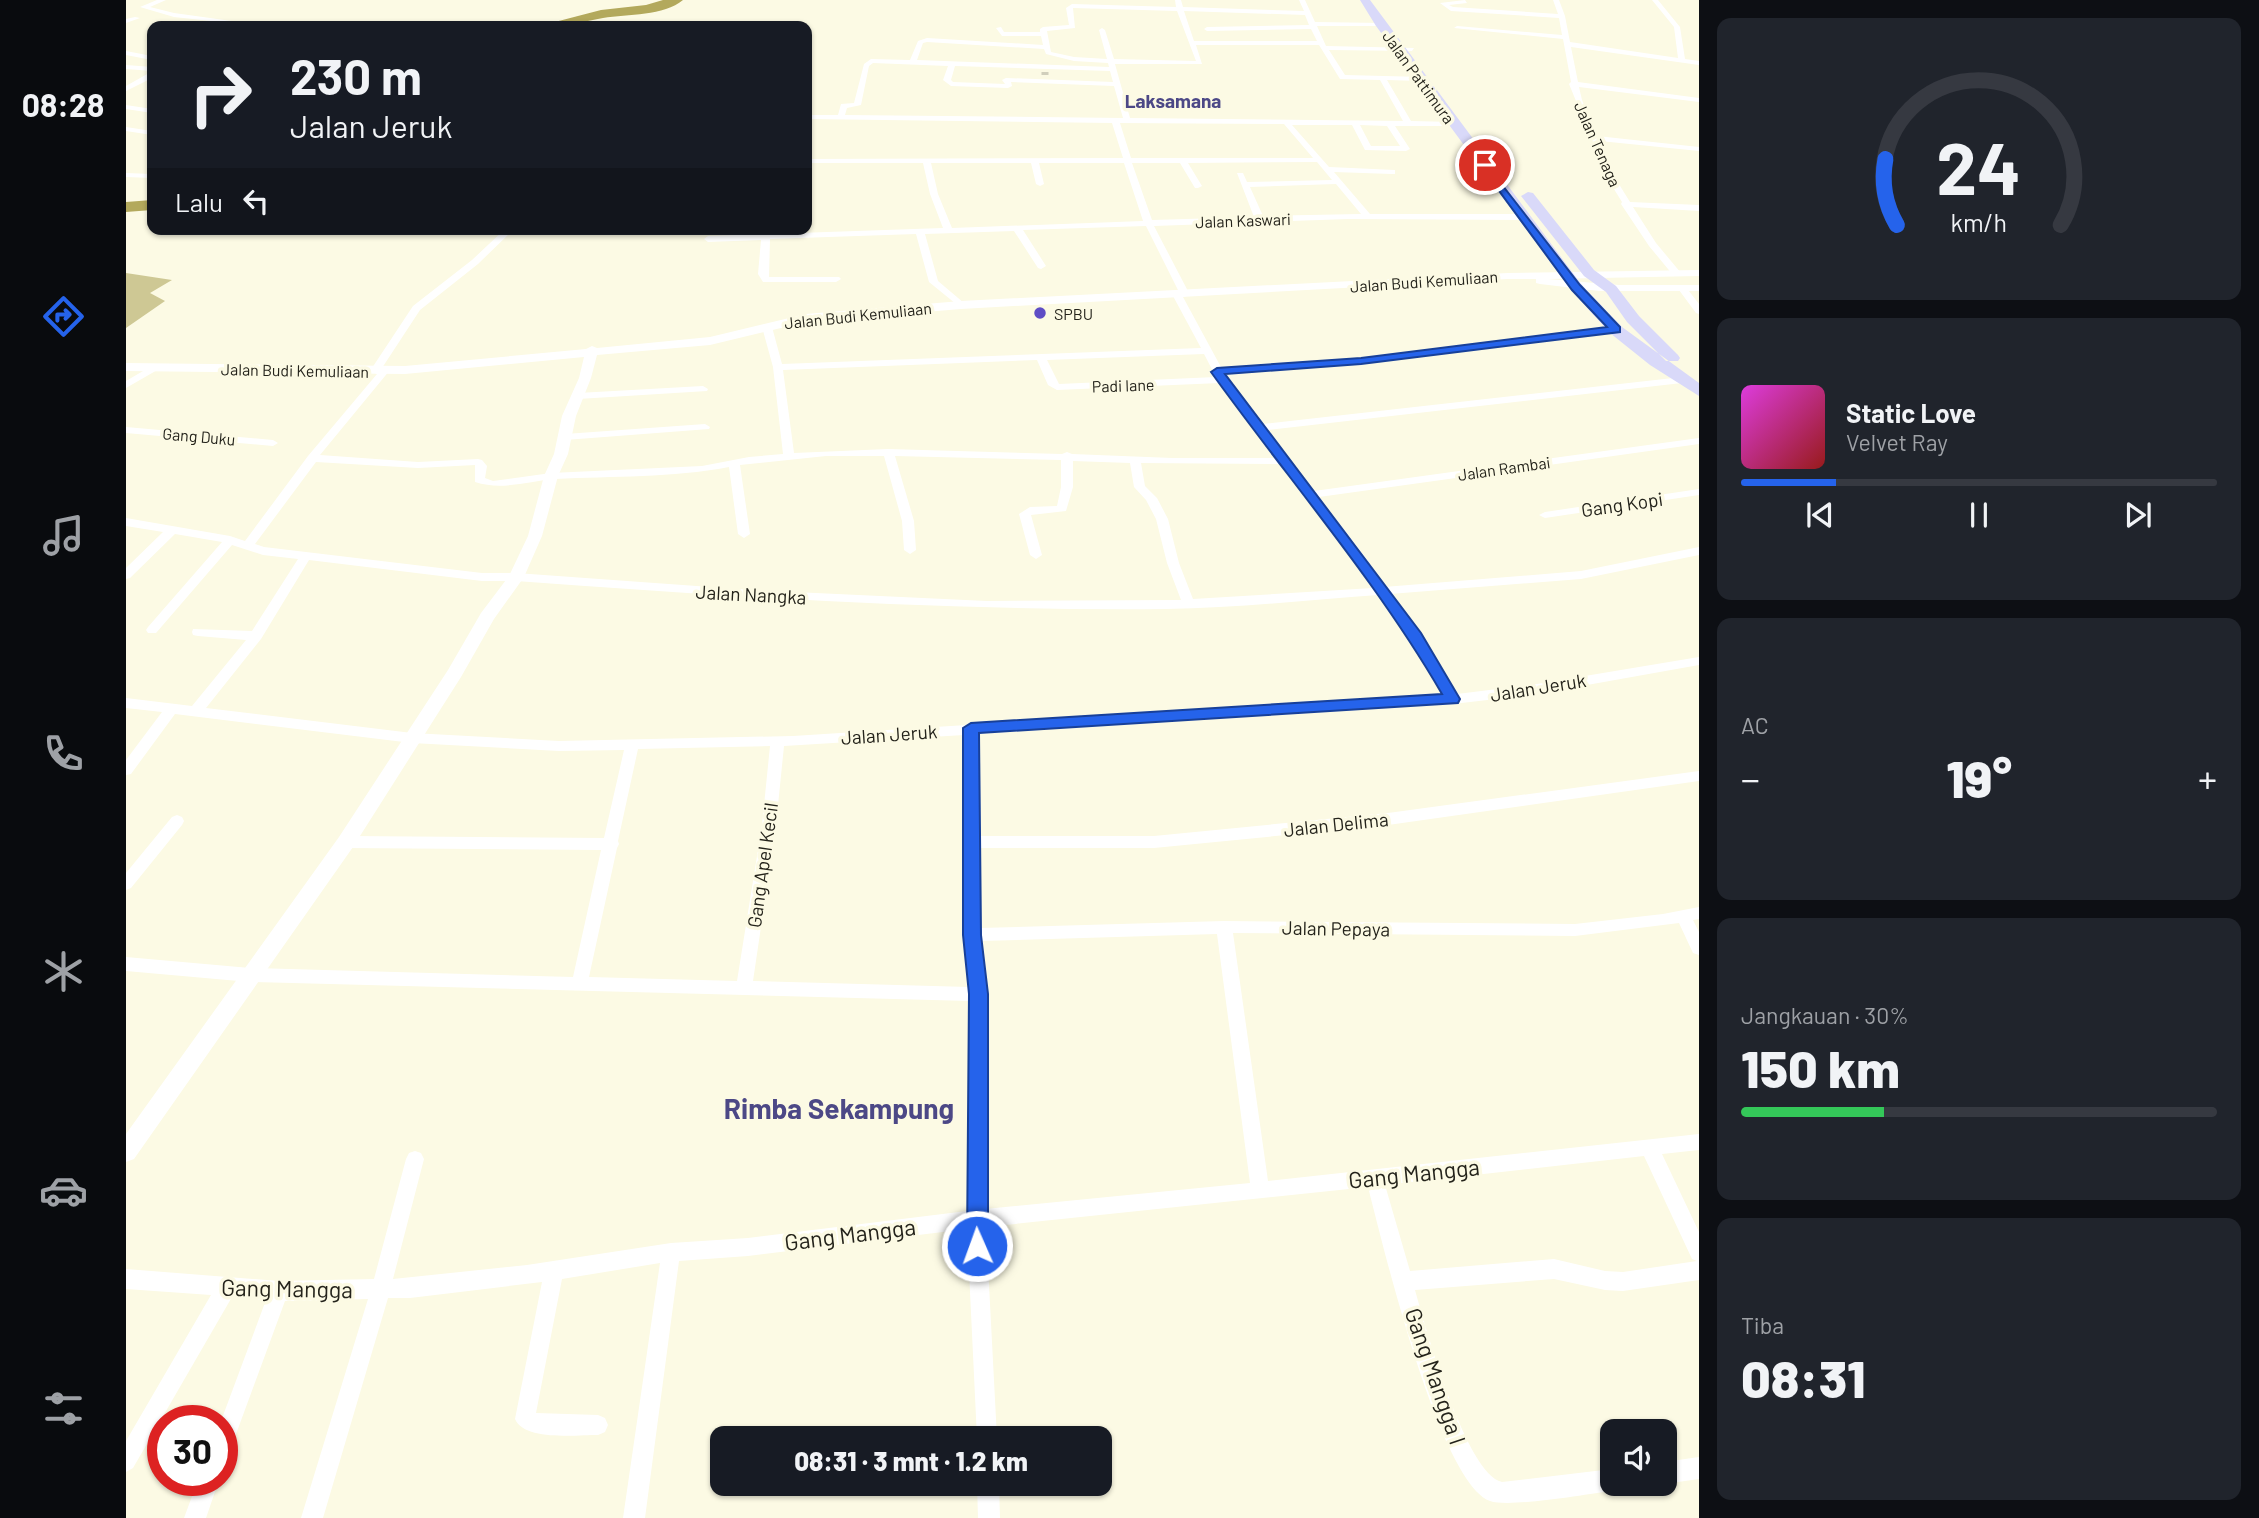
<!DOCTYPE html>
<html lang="id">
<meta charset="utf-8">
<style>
:root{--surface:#171b24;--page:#20242c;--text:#f1f3f6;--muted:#9ea1a6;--line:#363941;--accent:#2563eb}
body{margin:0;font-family:Barlow,sans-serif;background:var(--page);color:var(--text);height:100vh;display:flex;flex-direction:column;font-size:26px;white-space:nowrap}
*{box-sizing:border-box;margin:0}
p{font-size:23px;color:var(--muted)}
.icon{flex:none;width:38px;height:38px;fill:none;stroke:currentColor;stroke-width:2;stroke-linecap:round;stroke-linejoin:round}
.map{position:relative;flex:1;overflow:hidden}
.side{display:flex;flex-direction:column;gap:18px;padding:18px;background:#0d0f14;width:560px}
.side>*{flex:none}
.hud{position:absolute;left:21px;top:21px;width:665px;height:214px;border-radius:14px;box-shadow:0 2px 5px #0004;background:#171b24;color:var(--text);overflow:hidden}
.fabs{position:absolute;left:1474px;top:1419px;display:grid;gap:14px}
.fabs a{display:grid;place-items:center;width:77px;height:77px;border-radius:14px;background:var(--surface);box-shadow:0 2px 5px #0004;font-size:35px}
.speed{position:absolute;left:21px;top:1405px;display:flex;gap:14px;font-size:35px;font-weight:700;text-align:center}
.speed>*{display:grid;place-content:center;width:91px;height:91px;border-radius:50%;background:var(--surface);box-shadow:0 2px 5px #0004;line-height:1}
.speed .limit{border:10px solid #d22;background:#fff;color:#111}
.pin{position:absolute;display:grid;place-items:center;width:60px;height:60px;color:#fff;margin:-30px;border:4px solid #fff;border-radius:50%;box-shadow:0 2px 7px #0007}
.me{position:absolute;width:77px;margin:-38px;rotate:358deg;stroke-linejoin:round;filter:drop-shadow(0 0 5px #0008)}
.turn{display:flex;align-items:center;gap:24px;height:147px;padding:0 28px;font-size:32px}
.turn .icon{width:91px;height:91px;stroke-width:2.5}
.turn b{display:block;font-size:49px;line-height:60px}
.then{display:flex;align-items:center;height:66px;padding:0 28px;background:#0003;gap:14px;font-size:26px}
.big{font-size:52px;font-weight:800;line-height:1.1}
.side .tile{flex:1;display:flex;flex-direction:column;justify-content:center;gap:10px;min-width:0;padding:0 24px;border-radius:14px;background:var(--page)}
.side .dial{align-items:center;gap:0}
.dial svg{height:182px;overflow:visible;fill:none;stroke:var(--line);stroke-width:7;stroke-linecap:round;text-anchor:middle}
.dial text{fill:var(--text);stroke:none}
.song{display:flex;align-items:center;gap:21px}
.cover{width:84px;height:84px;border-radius:10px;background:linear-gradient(135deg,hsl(300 70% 55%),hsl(0 70% 35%))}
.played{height:7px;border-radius:4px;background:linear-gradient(90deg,var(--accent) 20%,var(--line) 20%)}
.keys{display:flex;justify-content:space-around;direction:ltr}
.heat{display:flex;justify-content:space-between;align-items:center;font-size:38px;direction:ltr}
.charge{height:10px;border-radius:5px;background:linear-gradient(90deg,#34c759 30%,var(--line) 0)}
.trip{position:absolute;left:584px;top:1426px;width:402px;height:70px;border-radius:14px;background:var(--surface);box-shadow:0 2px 5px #0004;font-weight:800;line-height:70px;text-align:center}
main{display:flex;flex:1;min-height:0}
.menu{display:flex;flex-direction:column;width:126px;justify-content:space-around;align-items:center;background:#090b0e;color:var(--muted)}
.menu .icon{width:49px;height:49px}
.menu .selected{color:var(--accent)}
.menu b{font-size:32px;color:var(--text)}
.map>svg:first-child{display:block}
.green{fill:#cec894}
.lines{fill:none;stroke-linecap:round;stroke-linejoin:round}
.river{fill:#b3a95c;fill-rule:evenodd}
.minor-tunnel{stroke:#d1cfbc;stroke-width:7;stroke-dasharray:7 3.5;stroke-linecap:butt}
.minor{fill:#fff;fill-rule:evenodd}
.tertiary{fill:#fff;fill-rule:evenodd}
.primary{fill:#d9d9f9;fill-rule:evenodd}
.route{fill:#2563eb;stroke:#184099;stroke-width:2}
.poi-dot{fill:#5e4dc5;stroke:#fcfae4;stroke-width:2.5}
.labels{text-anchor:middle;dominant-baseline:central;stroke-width:7;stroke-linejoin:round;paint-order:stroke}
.far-street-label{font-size:16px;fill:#24231b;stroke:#fcfae4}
.far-poi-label{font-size:16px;fill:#24231b;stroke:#fcfae4;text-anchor:start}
.far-quarter-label{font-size:19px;font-weight:bold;fill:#4c4886;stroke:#fcfae4}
.street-label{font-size:19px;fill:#24231b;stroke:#fcfae4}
.near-street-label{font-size:23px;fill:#24231b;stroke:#fcfae4}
.near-quarter-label{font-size:28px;font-weight:bold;fill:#4c4886;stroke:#fcfae4}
</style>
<main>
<nav class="menu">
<b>08:28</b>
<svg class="icon selected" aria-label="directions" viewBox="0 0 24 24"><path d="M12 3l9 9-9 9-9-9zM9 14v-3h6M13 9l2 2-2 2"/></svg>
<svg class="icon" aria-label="music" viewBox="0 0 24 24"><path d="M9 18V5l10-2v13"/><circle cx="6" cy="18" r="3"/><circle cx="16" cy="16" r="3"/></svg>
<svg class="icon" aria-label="phone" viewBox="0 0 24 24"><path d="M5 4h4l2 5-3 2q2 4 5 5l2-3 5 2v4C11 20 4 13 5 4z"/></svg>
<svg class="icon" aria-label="climate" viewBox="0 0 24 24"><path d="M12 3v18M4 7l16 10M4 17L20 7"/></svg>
<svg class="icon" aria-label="car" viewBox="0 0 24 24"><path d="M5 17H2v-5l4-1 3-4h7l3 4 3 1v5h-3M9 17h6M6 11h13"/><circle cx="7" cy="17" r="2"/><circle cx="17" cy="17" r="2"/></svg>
<svg class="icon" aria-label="filters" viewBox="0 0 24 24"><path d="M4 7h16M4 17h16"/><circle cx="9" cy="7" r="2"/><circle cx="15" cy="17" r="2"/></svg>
</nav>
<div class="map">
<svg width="1573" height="1518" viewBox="0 0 1573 1518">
<rect width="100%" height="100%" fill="#fcfae4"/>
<!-- green -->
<path class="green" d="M0 273 46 280 24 293 39 301 0 328Z"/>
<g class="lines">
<!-- river -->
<path class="river" d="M537 0H557C538 16 502 14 477 18 458 21 443 27 423 26L425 23 475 10 520 5Z
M26 200V210L0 212V202Z"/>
<!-- minor-tunnel -->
<path class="minor-tunnel" d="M919 72V75"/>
<!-- minor -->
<path class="minor" d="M31 0H40L24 7 48 13 120 23 118 26H112L113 24 48 17 14 7Z
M1049 0H1055L1057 7 1178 11 1173 0H1179L1189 22 1256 23 1254 26H1191L1200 46 1288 48 1286 51 1203 50 1219 75 1297 77 1294 81 1261 80 1285 121 1328 122H1331V126H1269L1284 149 1280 151 1239 150 1226 125H1166L1203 167 1269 170V174H1266L1208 172 1244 214H1398L1402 217 1398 220 1222 219 1028 226 1064 295 1057 297 1096 369 1235 358 1490 327 1495 330 1490 333 1235 364 1099 374 1137 424 1556 377 1561 380 1556 383 1141 430 1188 491 1573 438V444L1193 497 1240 558 1258 587 1455 571 1573 547V555L1455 579 1264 594 1295 633 1331 694 1405 685 1573 657V665L1405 695 1327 704 852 734 853 836H1028L1262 813 1573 771V781L1262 825 1028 848H853L854 928 1098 921 1449 924 1537 914 1573 907V919L1567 920 1573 932V955L1567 953 1553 923 1449 936 1107 933 1142 1181 1573 1134V1150L1536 1154 1573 1232V1280L1497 1291 1479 1290 1428 1279 1289 1290C1299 1326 1340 1474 1376 1482L1486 1469V1484H1495L1493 1487 1486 1491C1461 1494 1384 1508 1364 1501 1313 1482 1257 1245 1242 1187L860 1227 871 1438H851L841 1229 622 1256 553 1261 519 1518H497L534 1263 436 1279 410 1413 472 1415 479 1418 482 1425 479 1432 472 1435C450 1435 398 1441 389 1419L416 1282 284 1298H262L197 1518H175L242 1299 159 1301 106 1445 103 1452 96 1455 95 1421 140 1300 106 1297 7 1468 0 1472V1441L85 1295 0 1289V1269L153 1281 248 1279 280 1159 283 1153 289 1151 295 1153 298 1159 267 1279 401 1265 545 1243 622 1238 841 1211 844 1001 124 982 0 971V957L124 968 447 977 475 850 220 848 215 846 213 842 215 838 220 836 478 838 498 750 433 751 286 743 49 714 5 774 0 775V760L36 712 0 708V698L66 706 120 640 72 636 67 635 66 632 67 629 126 631 172 559 137 555 106 545 30 633H22L20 630 22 627 96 542 49 534 4 578 0 579V568L37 532 0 526V518L104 536 119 541 182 456 251 374 244 371 287 306 346 260 379 229H388L352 264 294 310 256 368 264 370 194 455 292 462 352 459 356 460 361 466 359 478 367 481 425 473 576 466 623 457 657 454 647 367 636 327 641 324 646 327 656 364 1075 348 1047 296 1054 294 1020 226 897 230 920 266 915 269 912 268 888 231 799 234 812 281 838 303V307L835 308 803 282 790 234 644 239 643 277H713L715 279 710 282H637L632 274 635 240 582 242 578 239 582 236 817 228 804 194 797 163H681V159L997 158 986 123 681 119V115H712L715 104 728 103 738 64 745 59 784 60 792 41 801 38 917 45 915 36H876L870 28 875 27 878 32H914V29L917 27 943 25 940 8 946 4 1050 7ZM947 8 1051 11 1070 61 988 59 979 30 976 28 973 30 981 59 948 57 925 52 921 31 949 28ZM1058 11 1179 15 1183 25 1081 27 1078 29 1081 31 1185 29 1191 41H1068ZM801 42 918 49 920 54 948 61 982 63 983 67 791 60 797 43ZM1070 45H1193L1214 79 1254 80 1277 121 1004 118 989 64H1076ZM747 63 822 66 817 80 825 86 882 88 886 86 885 82 988 86 997 118 719 115 721 108 735 105 743 66ZM829 66 984 71 987 82 880 78 876 80 879 84 827 82 825 80ZM994 123 1158 124 1187 158H1005ZM1234 125 1261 126 1274 146H1245ZM1191 162 1206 180 1121 182 1117 173H1111L1128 217 1026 220 1006 163H1054L1069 188H1072L1076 186 1062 163ZM805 163H905L910 184 914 186 918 184 913 163H998L1017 221 826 228 812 194ZM1210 184 1235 214 1137 216 1124 187ZM1078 354 1090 377 933 384 921 360ZM911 360 922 385 931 390 1094 383 1151 458H1046L946 454 941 452 936 454 762 449 668 453 657 370ZM700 456H758L776 521 778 550 784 554 790 550 788 521 769 456 935 460V487L931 506 904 507 893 514 904 555 910 559 916 555 905 515 940 511 947 487V461L1004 463 1008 487 1020 500 1030 519 1041 563 1055 600 861 601 626 590 390 573H356L138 547 129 544 190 462 292 468 349 465V482C376 491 402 481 429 479 487 476 546 478 603 467L612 534 618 538 624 534 614 465ZM1015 463 1156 464 1178 493V497L1182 498 1231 563 1247 588 1067 599 1053 563 1042 519 1031 498 1019 486ZM183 560 356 581H390C607 597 823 611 1040 609 1111 608 1182 600 1252 595L1285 638 1318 695 667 736 433 741 286 733 80 708 135 639ZM838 735V935L843 987 627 981 650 825 658 746ZM644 746 636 825 611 981 463 977 491 848 493 844 492 841 512 749ZM1091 934 1124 1183 859 1209 860 994 855 941ZM1518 1156 1566 1259 1571 1261 1497 1272 1479 1271 1428 1259 1284 1271 1259 1185Z
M1339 0 1341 3 1323 5 1327 7 1432 14 1427 0H1433L1439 16 1444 42 1552 58 1548 27 1526 0H1532L1554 27 1559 59 1573 61V65L1445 47 1452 82 1573 98V102L1453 87 1456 100 1471 136 1573 147V151L1474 141 1491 181 1504 202 1573 205V211L1507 207 1530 243 1555 273 1553 275H1547L1523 246 1495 204 1496 202 1483 181 1443 84 1445 82 1437 39 1328 28 1331 26 1436 35 1433 18 1325 11 1314 3Z
M9 17 14 18 0 23V19Z
M0 51 26 56V60L0 55Z
M0 65 26 67V71L0 69Z
M23 73H26V78L0 91V86Z
M0 105 26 109V113L0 109Z
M0 127 26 131V135L0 131Z
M0 173 26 174V178L0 177Z
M1553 286H1559L1573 304V314L1570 313 1553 290Z
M29 364 33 365V369L0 388V381Z
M577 386 582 389 581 391 452 399 447 396 452 393Z
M579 424 584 427 583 429 439 440 434 437 439 434Z
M0 427 147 440 152 443 147 446 0 433Z
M1573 489V495L1419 518 1413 515 1419 512Z
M51 815 56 817 58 821 56 825 5 888 0 890V873L46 817Z
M1573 1457V1479L1538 1484V1462Z
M72 1480H93L80 1518H58Z
M851 1484H873L874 1518H852Z"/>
<!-- tertiary -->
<path class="tertiary" d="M1573 270V276L1422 279 1493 285H1573V291H1473L1414 284 1410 283V279H1382L835 309 680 322 584 345 471 355 465 378 450 416 442 454 432 476 416 536 398 577 368 619 335 677 227 847 8 1159 0 1162V1134L213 837 322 670 355 613 383 576 402 536 418 476 428 454 436 416 453 378 458 357 279 374 0 371V363L279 366 460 349 466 346 471 348 584 337 680 314 835 301 1382 273Z"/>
<!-- primary -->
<path class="primary" d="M1234 0H1244L1455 284 1496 327 1573 383V396L1524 365 1484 333 1445 290 1250 26Z
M1402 192 1407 193 1468 270 1490 286 1513 316 1552 355 1554 358 1552 361H1540L1501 322 1480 292 1458 276 1395 196Z"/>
</g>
<!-- route -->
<path class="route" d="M1359 163 1454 285 1494 327V332L1235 364 1099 374 1295 633 1334 699 1332 703 853 733 855 935 862 994V1246L859 1254 851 1257 844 1254 841 1246 843 994 837 935V728L845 723 1316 694C1250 580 1162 479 1085 372L1091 368 1235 358 1481 327 1446 290 1354 165Z"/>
<!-- markers -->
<circle class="poi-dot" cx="914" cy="313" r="7"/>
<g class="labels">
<!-- far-street labels -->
<g class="far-street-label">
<text transform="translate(1293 77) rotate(54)">Jalan Pattimura</text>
<text transform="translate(1472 144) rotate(66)">Jalan Tenaga</text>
<text transform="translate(1117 220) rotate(-2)">Jalan Kaswari</text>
<text transform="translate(1298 281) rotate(-4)">Jalan Budi Kemuliaan</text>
<text transform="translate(732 315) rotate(-6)">Jalan Budi Kemuliaan</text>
<text transform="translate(169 370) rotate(1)">Jalan Budi Kemuliaan</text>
<text transform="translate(997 385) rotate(-2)">Padi lane</text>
<text transform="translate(73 436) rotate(5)">Gang Duku</text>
<text transform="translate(1378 468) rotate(-8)">Jalan Rambai</text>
</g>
<!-- far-poi labels -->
<g class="far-poi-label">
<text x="928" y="313">SPBU</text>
</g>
<!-- far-quarter labels -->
<g class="far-quarter-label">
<text x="1047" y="100">Laksamana</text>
</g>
<!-- street labels -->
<g class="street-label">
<text transform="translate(1496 504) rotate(-8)">Gang Kopi</text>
<text transform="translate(625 594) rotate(3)">Jalan Nangka</text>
<text transform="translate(1412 687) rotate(-9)">Jalan Jeruk</text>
<text transform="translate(763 734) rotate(-4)">Jalan Jeruk</text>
<text transform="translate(1210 824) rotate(-6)">Jalan Delima</text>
<text transform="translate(636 865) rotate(-82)">Gang Apel Kecil</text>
<text transform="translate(1210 928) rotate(1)">Jalan Pepaya</text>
</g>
<!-- near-street labels -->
<g class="near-street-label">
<text transform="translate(1288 1173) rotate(-6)">Gang Mangga</text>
<text transform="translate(724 1234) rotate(-7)">Gang Mangga</text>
<text transform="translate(161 1288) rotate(1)">Gang Mangga</text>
<text transform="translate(1310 1376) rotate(71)">Gang Mangga I</text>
</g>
<!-- near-quarter labels -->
<g class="near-quarter-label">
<text x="713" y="1108">Rimba Sekampung</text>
</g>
</g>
</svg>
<div class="fabs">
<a><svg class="icon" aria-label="sound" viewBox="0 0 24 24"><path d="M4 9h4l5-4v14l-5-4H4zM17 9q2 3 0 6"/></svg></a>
</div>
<div class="speed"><div class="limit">30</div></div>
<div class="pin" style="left:1359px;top:165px;background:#d93025"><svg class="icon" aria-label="arrive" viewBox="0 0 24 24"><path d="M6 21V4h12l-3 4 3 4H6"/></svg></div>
<svg class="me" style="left:851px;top:1246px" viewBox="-20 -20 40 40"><circle r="17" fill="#2563eb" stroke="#fff" stroke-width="3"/><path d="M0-11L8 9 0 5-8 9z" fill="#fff"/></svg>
<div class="trip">08:31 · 3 mnt · 1.2 km</div>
<div class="hud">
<div class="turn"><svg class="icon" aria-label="right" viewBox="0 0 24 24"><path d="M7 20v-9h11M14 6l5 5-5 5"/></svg><div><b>230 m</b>Jalan Jeruk</div></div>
<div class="then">Lalu<svg class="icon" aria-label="left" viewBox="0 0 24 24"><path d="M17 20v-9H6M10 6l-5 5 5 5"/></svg></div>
</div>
</div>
<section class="side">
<div class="tile dial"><svg viewBox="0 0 100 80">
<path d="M14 69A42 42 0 1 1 86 69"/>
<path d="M14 69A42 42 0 0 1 9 40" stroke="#2563eb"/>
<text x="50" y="56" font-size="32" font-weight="700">24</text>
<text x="50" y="72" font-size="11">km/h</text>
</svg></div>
<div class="tile">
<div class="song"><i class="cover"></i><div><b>Static Love</b><p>Velvet Ray</p></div></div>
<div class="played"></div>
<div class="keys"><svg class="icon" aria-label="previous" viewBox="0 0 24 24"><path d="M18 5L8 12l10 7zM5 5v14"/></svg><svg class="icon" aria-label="pause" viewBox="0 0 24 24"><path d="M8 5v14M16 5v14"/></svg><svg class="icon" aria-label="next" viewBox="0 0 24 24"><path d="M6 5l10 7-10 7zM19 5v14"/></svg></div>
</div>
<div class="tile"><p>AC</p>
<div class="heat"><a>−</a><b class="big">19°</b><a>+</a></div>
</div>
<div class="tile"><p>Jangkauan · 30%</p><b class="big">150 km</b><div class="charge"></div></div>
<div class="tile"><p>Tiba</p><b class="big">08:31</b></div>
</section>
</main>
